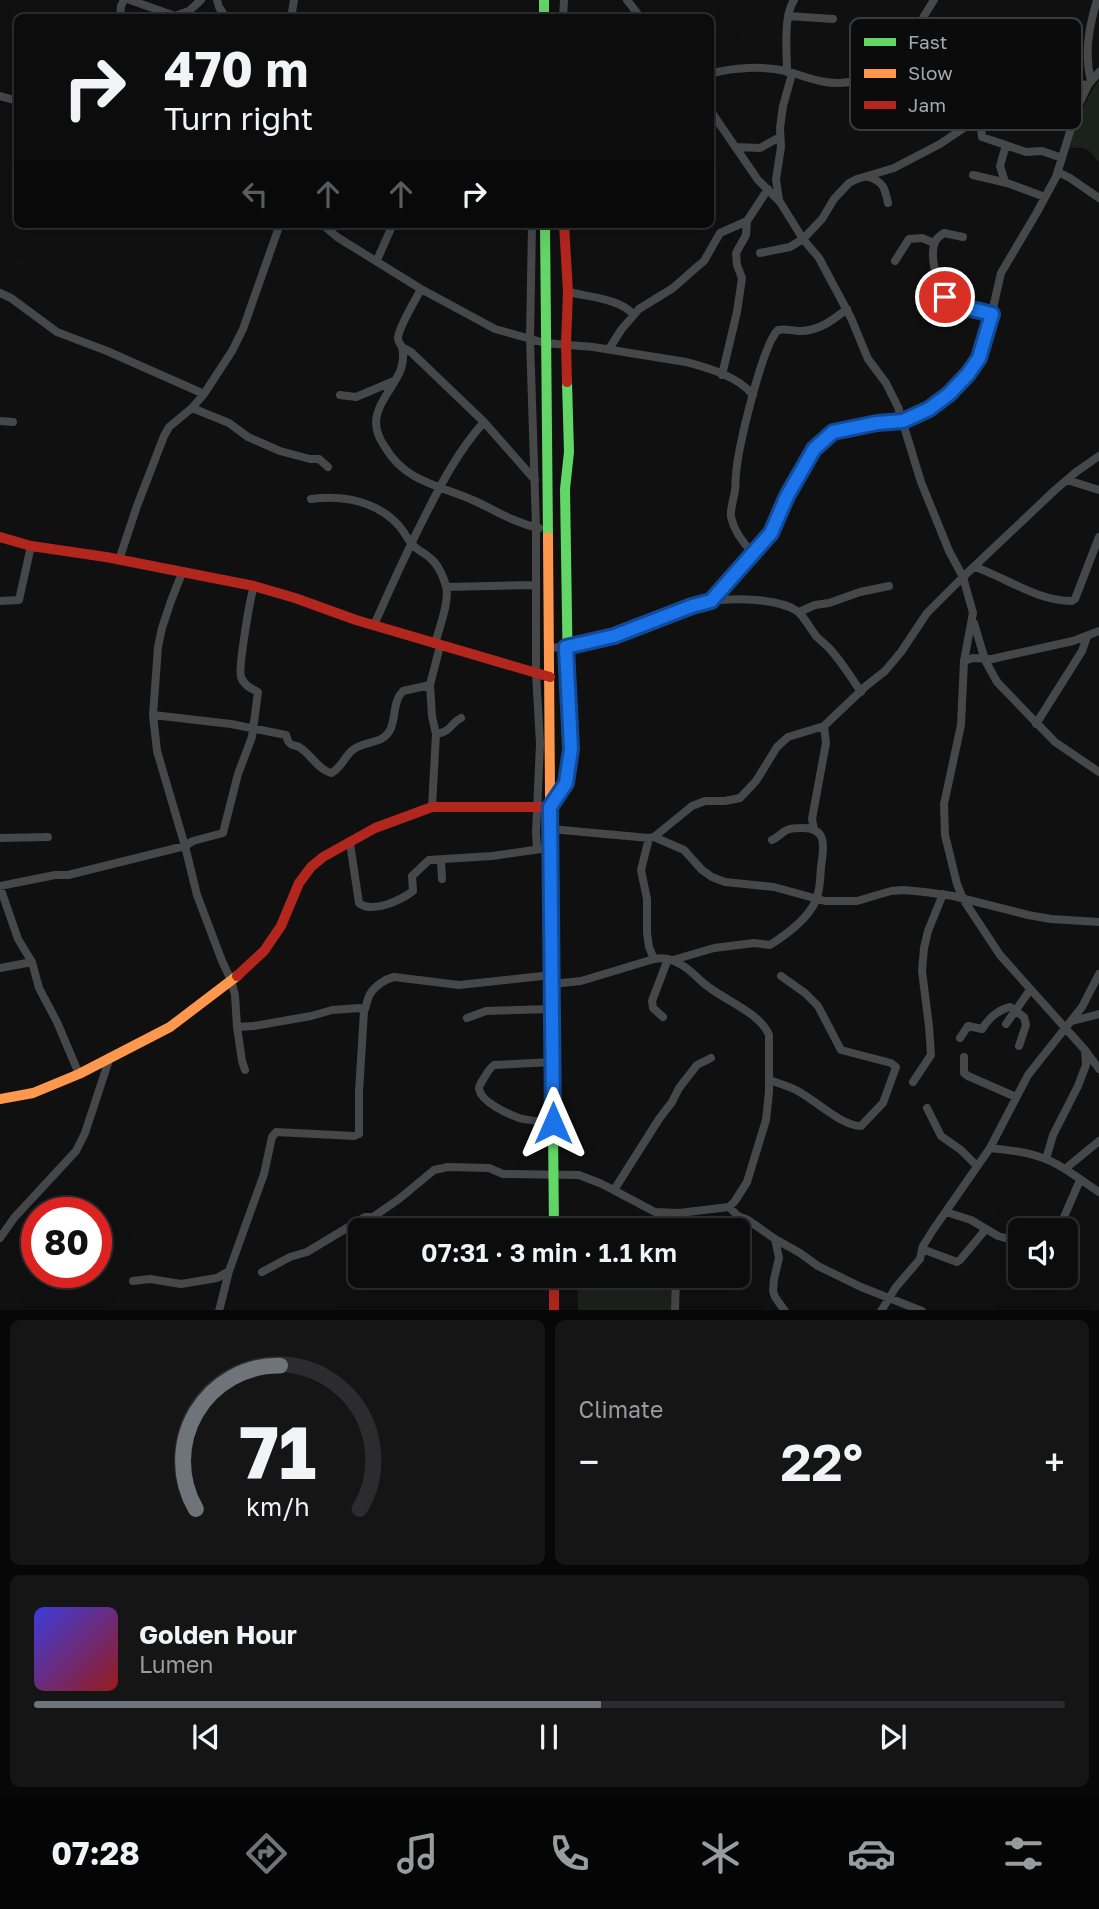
<!DOCTYPE html>
<meta charset="utf-8">
<style>
:root{--surface:#0c0c0d;--page:#151516;--text:#f1f3f6;--muted:#9a9b9d;--line:#2c2c2e;--accent:#6e747a}
body{margin:0;font-family:"Golos Text",sans-serif;background:var(--page);color:var(--text);height:100vh;display:flex;flex-direction:column;font-size:26px;white-space:nowrap}
*{box-sizing:border-box;margin:0}
p{font-size:23px;color:var(--muted)}
.icon{flex:none;width:38px;height:38px;fill:none;stroke:currentColor;stroke-width:2;stroke-linecap:round;stroke-linejoin:round}
.map{position:relative;height:1310px;overflow:hidden}
.details{display:flex;flex-direction:column;gap:10px;padding:10px;background:#070707;flex:1}
.details>*{flex:none}
.top-card{position:absolute;left:14px;top:14px;width:700px;height:214px;border-radius:10px;box-shadow:0 7px 28px #0002,0 0 0 2px var(--line);background:#0c0c0d;color:var(--text);overflow:hidden}
.buttons{position:absolute;left:1008px;top:1218px;display:grid;gap:14px}
.buttons a{display:grid;place-items:center;width:70px;height:70px;border-radius:10px;background:var(--surface);box-shadow:0 7px 28px #0002,0 0 0 2px var(--line);font-size:35px}
.speed{position:absolute;left:21px;top:1197px;display:flex;gap:14px;font-size:35px;font-weight:700;text-align:center}
.speed>*{display:grid;place-content:center;width:91px;height:91px;border-radius:50%;background:var(--surface);box-shadow:0 7px 28px #0002,0 0 0 2px var(--line);line-height:1}
.speed .limit{border:10px solid #d22;background:#fff;color:#111}
.pin{position:absolute;display:grid;place-items:center;width:60px;height:60px;color:#fff;margin:-30px;border:4px solid #fff;border-radius:50%;box-shadow:0 2px 7px #0007}
.me{position:absolute;width:77px;margin:-38px;rotate:0deg;stroke-linejoin:round;filter:drop-shadow(0 0 5px #0008)}
.turn{display:flex;align-items:center;gap:24px;height:147px;padding:0 35px;font-size:32px}
.turn .icon{width:91px;height:91px;stroke-width:2.5}
.turn b{display:block;font-size:49px;line-height:60px}
.lanes{display:flex;align-items:center;height:66px;padding:0 35px;background:#0003;justify-content:center;gap:35px;direction:ltr}
.lanes .off{opacity:.35}
.big{font-size:52px;font-weight:600;line-height:1.1}
.details .widget{flex:1;display:flex;flex-direction:column;justify-content:center;gap:10px;min-width:0;padding:0 24px;border-radius:10px;background:var(--page)}
.details .dial{align-items:center;gap:0}
.dial svg{height:182px;overflow:visible;fill:none;stroke:var(--line);stroke-width:7;stroke-linecap:round;text-anchor:middle}
.dial text{fill:var(--text);stroke:none}
.song{display:flex;align-items:center;gap:21px}
.cover{width:84px;height:84px;border-radius:10px;background:linear-gradient(135deg,hsl(240 70% 55%),hsl(0 70% 35%))}
.played{height:7px;border-radius:4px;background:linear-gradient(90deg,var(--accent) 55%,var(--line) 55%)}
.keys{display:flex;justify-content:space-around;direction:ltr}
.heat{display:flex;justify-content:space-between;align-items:center;font-size:38px;direction:ltr}
.details .tiles{flex:1;display:grid;gap:10px;grid-template-columns:1fr 1fr}
.widget:last-child{grid-column:span 2}
.trip{position:absolute;left:348px;top:1218px;width:402px;height:70px;border-radius:10px;background:var(--surface);box-shadow:0 7px 28px #0002,0 0 0 2px var(--line);font-weight:600;line-height:70px;text-align:center}
.tab-bar{display:flex;height:112px;justify-content:space-around;align-items:center;background:#050505;color:var(--muted)}
.tab-bar .icon{width:49px;height:49px}
.tab-bar .active{color:var(--accent)}
.tab-bar b{font-size:32px;color:var(--text)}
.map>svg:first-child{display:block}
.green{fill:#1b211b}
.lines{fill:none;stroke-linecap:round;stroke-linejoin:round}
.street{stroke:#454749;stroke-width:8}
.fast{stroke:#63d668;stroke-width:10}
.slow{stroke:#ff974d;stroke-width:10}
.jam{stroke:#b3261e;stroke-width:10}
.route-casing{stroke:#114b97;stroke-width:18}
.route{stroke:#1a73e8;stroke-width:12}
.key{fill:#0b0b0c;stroke:#383b3e;stroke-width:2}
.key-label{font-size:19px;fill:#a1aab2}
</style>
<div class="map">
<svg width="1099" height="1311" viewBox="0 0 1099 1311">
<rect width="100%" height="100%" fill="#101011"/>
<!-- green -->
<path class="green" d="M1099 80V162C1087 149 1089 147 1070 148 1076 123 1084 101 1099 80Z
M577 1276H663L672 1280V1310H578Z"/>
<g class="lines">
<!-- street -->
<path class="street" d="M130 0 175 16 189 11 201 0
M217 0 219 7 226 18
M627 0 641 18
M788 16 833 19
M120 18 121 6 124 0
M288 18 292 12 294 0
M563 18 564 0
M900 63 931 73 935 91 956 93 973 102 984 115
M787 72C787 52 783 17 794 0
M710 74C733 67 763 66 786 71 808 77 825 86 849 82 860 81 869 73 879 69 887 65 896 65 904 61L924 16 934 0
M1091 81C1084 53 1089 27 1097 0
M0 96 18 101
M710 110 758 180 780 202 803 239 819 258 851 318 868 359 886 383 898 407 921 482 949 551 963 577 973 613 964 661 961 725 944 804 945 835 957 884 963 899 1000 955 1085 1050 1099 1069
M980 117 982 137 1026 152 1042 151 1062 158
M736 147 760 148 780 137
M1058 172 1070 178 1099 198
M973 175 1007 183 1045 197
M868 177C883 181 885 188 888 203
M1005 182 1000 166 1006 145
M779 201 776 179 781 147 780 128 783 106 792 74
M322 224 337 237 421 289 495 329 545 343 593 347 686 362C708 368 738 376 753 395
M532 224 530 339 536 527V673L540 744 536 832 537 848
M963 237 944 233C940 236 939 236 936 240 928 254 938 293 950 301 963 309 978 311 992 314
M760 253 790 247 803 239 822 219 834 199 849 183 857 179 894 168 940 144 980 117 1036 86C1052 80 1072 83 1088 85
M377 260 393 224
M895 261 909 239 922 238 934 243
M421 289C416 299 398 328 398 338 398 343 400 343 402 347 404 354 403 362 401 369 395 386 377 402 376 422 376 431 380 440 385 447 406 483 440 485 475 501 496 511 515 523 539 528
M568 292C589 297 619 298 634 315
M0 293 11 298 57 332 107 351 204 394
M402 347 411 352 484 422 535 480
M609 349 621 330 639 309 673 288 698 266 704 261 720 233 747 221 768 189
M722 375 737 312 742 278 737 265 736 253 746 235 747 221
M340 395 356 397 394 381
M192 408 229 423 248 437 280 451 310 459H319L328 467
M0 421 13 422
M1067 480 1099 490
M311 499C343 495 378 501 400 527 405 533 408 540 413 545 418 551 425 553 430 558 438 564 443 576 446 586 450 601 439 628 435 644
M753 553C743 543 734 531 731 517 730 508 734 499 735 490 736 485 735 479 736 474 738 449 762 345 778 330 786 328 792 331 800 331 819 331 833 320 847 309
M119 560 137 506 164 436 169 427 192 408 204 394 232 351 243 329 280 224
M975 567C1007 578 1037 601 1072 601L1075 599 1099 537
M182 573 171 601 162 628 158 647 153 715 157 751 185 846 197 895 222 961 231 980 235 995 237 1027 242 1061 245 1070
M446 587 536 585
M0 601 19 600 31 546
M711 601C734 598 778 598 797 611 805 617 810 629 817 637 821 641 825 644 829 648 841 661 851 677 861 692
M799 612 815 605 829 603 860 592 889 586
M974 623 985 660 997 682 1055 742 1099 772
M374 625C390 589 406 553 424 518 441 484 458 451 484 422
M549 648 575 646 614 636 692 606 711 601 771 532 798 474 814 449 825 437 833 432 855 426 903 421 929 409 949 394 968 374 979 358 987 334 1001 273 1036 214 1056 177 1078 106 1088 85 1099 72
M964 661 973 658 992 659 1073 641 1099 631
M153 715 231 724 286 735C287 737 287 739 288 741 293 748 292 743 299 747 311 754 317 769 331 773 342 768 344 756 354 749 366 740 384 745 391 728 396 715 393 701 403 691L430 685
M1036 724 1082 651 1087 637
M436 734C453 731 449 724 461 718
M432 807 436 734 432 716 430 685 440 646
M551 829 649 838 654 837 692 806 705 801H725L740 798 756 781 777 747 788 737 824 726 866 686 885 671 901 652 927 613 963 577 1055 490 1076 472 1099 456
M814 829 812 819 826 743 824 726
M654 837 684 850 702 870 712 877 725 882 774 887 825 901H857L891 891 903 890 925 892 953 896 1028 915 1051 919 1099 922
M0 838 48 837
M649 838 641 870 647 899V933L649 947 654 959
M350 843 359 903C373 914 401 900 413 891L412 876 429 860 492 856 541 849
M441 860 442 879
M0 886 55 875H68L185 846 193 841 223 833 238 774 252 737 258 692C250 688 244 685 241 677 238 669 250 598 254 586
M0 887 18 939 32 962 39 988 57 1022 79 1074
M673 960 714 948 754 943 770 945C784 936 802 923 811 909 820 897 820 881 821 867 824 847 828 827 801 828 795 828 789 828 785 831 780 834 777 838 772 840
M0 968 32 962
M364 1011C367 1005 367 999 370 994 375 986 385 979 394 977L459 985 551 975
M663 1017 653 1008 652 1001 668 959
M467 1018 486 1011 552 1009
M1072 1021 1099 1014
M1006 1024 1030 990
M960 1038 968 1026 982 1029C989 1018 997 1010 1010 1007L1024 1017 1026 1025 1019 1046
M964 1057V1073L968 1076 1016 1097
M553 1062 494 1065C489 1069 487 1073 484 1078 482 1081 479 1085 479 1089 481 1102 508 1114 519 1118 530 1121 542 1121 553 1123
M769 1080C778 1083 788 1086 796 1090 814 1099 841 1126 861 1126L883 1103 896 1067 891 1063 841 1050 818 1006 805 993 781 976
M913 1082 931 1055 929 1026 922 971 924 948 928 931 943 894
M927 1108 941 1136 961 1150 977 1166
M990 1148C1006 1150 1025 1151 1040 1157 1062 1164 1080 1180 1099 1192
M1046 1159 1053 1135 1078 1086 1086 1065 1085 1050
M1065 1169 1099 1141
M614 1190 659 1119 672 1102 679 1088 697 1065 711 1058
M729 1207 738 1216 748 1220 775 1239 800 1253 818 1266 861 1287 922 1311
M946 1212 971 1220 998 1236 1020 1242
M1064 1217 1080 1180
M678 1230 679 1213
M0 1238 14 1218 76 1151 85 1133 110 1057
M775 1239 779 1258 774 1279 773 1291 775 1297 785 1311
M922 1249 957 1262 960 1260 986 1229
M262 1272 290 1257 307 1252 365 1217H373L399 1199 434 1170 448 1167 489 1168 503 1174 579 1175 602 1184 655 1212 679 1213 729 1207 735 1201 747 1182 766 1120 769 1092V1035C761 1014 727 1001 710 988 699 981 692 970 680 964 672 959 663 957 654 959L581 981 552 984
M133 1281 150 1279 181 1284 217 1278 229 1271
M219 1311 229 1271 264 1174 272 1137 276 1132 354 1136 359 1134V1092L364 1011 360 1008 332 1010 311 1016 254 1026 237 1027
M675 1311 676 1276
M881 1311 896 1287 920 1259 923 1246 933 1230 990 1148 1028 1075 1082 1007 1099 974"/>
<!-- fast -->
<path class="fast" d="M544 0V18
M545 224 548 537
M567 382 569 452 565 489 568 680
M551 921 554 1230"/>
<!-- slow -->
<path class="slow" d="M548 537 551 921
M0 1099 33 1093 79 1074 170 1027 237 976"/>
<!-- jam -->
<path class="jam" d="M564 224 568 292 566 344 567 382
M0 537 31 546 106 557 254 586 295 598 356 620 550 677
M237 976 264 951 281 926 299 883 311 867 323 857 375 828 432 807H550L566 783 571 749 568 680
M554 1276V1311"/>
</g>
<g class="lines">
<defs>
<path id="route" d="M553 1123 550 807 566 783 571 749 566 647 614 636 692 606 711 601 771 533 787 496 814 449 833 432 877 423 903 421 929 409 949 394 968 374 979 358 992 314 960 306 945 297"/>
</defs>
<!-- route casing -->
<use href="#route" class="route-casing"/>
<!-- route -->
<use href="#route" class="route"/>
</g>
<!-- legend -->
<rect x="850" y="18" width="232" height="112" rx="10" class="key"/>
<rect x="864" y="38" width="32" height="8" fill="#63d668"/>
<rect x="864" y="69" width="32" height="9" fill="#ff974d"/>
<rect x="864" y="101" width="32" height="8" fill="#b3261e"/>
<g class="key-label">
<text x="908" y="49">Fast</text>
<text x="908" y="80">Slow</text>
<text x="908" y="112">Jam</text>
</g>
</svg>
<div class="buttons">
<a><svg class="icon" aria-label="sound" viewBox="0 0 24 24"><path d="M4 9h4l5-4v14l-5-4H4zM17 9q2 3 0 6"/></svg></a>
</div>
<div class="speed"><div class="limit">80</div></div>
<div class="pin" style="left:945px;top:297px;background:#d93025"><svg class="icon" aria-label="arrive" viewBox="0 0 24 24"><path d="M6 21V4h12l-3 4 3 4H6"/></svg></div>
<svg class="me" style="left:553px;top:1123px" viewBox="-20 -20 40 40"><path d="M0-17L14 15 0 8-14 15z" fill="#1a73e8" stroke="#fff" stroke-width="4"/></svg>
<div class="trip">07:31 · 3 min · 1.1 km</div>
<div class="top-card">
<div class="turn"><svg class="icon" aria-label="right" viewBox="0 0 24 24"><path d="M7 20v-9h11M14 6l5 5-5 5"/></svg><div><b>470 m</b>Turn right</div></div>
<div class="lanes"><svg class="icon off" aria-label="left" viewBox="0 0 24 24"><path d="M17 20v-9H6M10 6l-5 5 5 5"/></svg><svg class="icon off" aria-label="ahead" viewBox="0 0 24 24"><path d="M12 20V5M6 11l6-6 6 6"/></svg><svg class="icon off" aria-label="ahead" viewBox="0 0 24 24"><path d="M12 20V5M6 11l6-6 6 6"/></svg><svg class="icon" aria-label="right" viewBox="0 0 24 24"><path d="M7 20v-9h11M14 6l5 5-5 5"/></svg></div>
</div>
</div>
<section class="details">
<div class="tiles">
<div class="widget dial"><svg viewBox="0 0 100 80">
<path d="M14 69A42 42 0 1 1 86 69"/>
<path d="M14 69A42 42 0 0 1 51 6" stroke="#6e747a"/>
<text x="50" y="56" font-size="32" font-weight="700">71</text>
<text x="50" y="72" font-size="11">km/h</text>
</svg></div>
<div class="widget"><p>Climate</p>
<div class="heat"><a>−</a><b class="big">22°</b><a>+</a></div>
</div>
<div class="widget">
<div class="song"><i class="cover"></i><div><b>Golden Hour</b><p>Lumen</p></div></div>
<div class="played"></div>
<div class="keys"><svg class="icon" aria-label="previous" viewBox="0 0 24 24"><path d="M18 5L8 12l10 7zM5 5v14"/></svg><svg class="icon" aria-label="pause" viewBox="0 0 24 24"><path d="M8 5v14M16 5v14"/></svg><svg class="icon" aria-label="next" viewBox="0 0 24 24"><path d="M6 5l10 7-10 7zM19 5v14"/></svg></div>
</div>
</div>
</section>
<nav class="tab-bar">
<b>07:28</b>
<svg class="icon active" aria-label="directions" viewBox="0 0 24 24"><path d="M12 3l9 9-9 9-9-9zM9 14v-3h6M13 9l2 2-2 2"/></svg>
<svg class="icon" aria-label="music" viewBox="0 0 24 24"><path d="M9 18V5l10-2v13"/><circle cx="6" cy="18" r="3"/><circle cx="16" cy="16" r="3"/></svg>
<svg class="icon" aria-label="phone" viewBox="0 0 24 24"><path d="M5 4h4l2 5-3 2q2 4 5 5l2-3 5 2v4C11 20 4 13 5 4z"/></svg>
<svg class="icon" aria-label="climate" viewBox="0 0 24 24"><path d="M12 3v18M4 7l16 10M4 17L20 7"/></svg>
<svg class="icon" aria-label="car" viewBox="0 0 24 24"><path d="M5 17H2v-5l4-1 3-4h7l3 4 3 1v5h-3M9 17h6M6 11h13"/><circle cx="7" cy="17" r="2"/><circle cx="17" cy="17" r="2"/></svg>
<svg class="icon" aria-label="filters" viewBox="0 0 24 24"><path d="M4 7h16M4 17h16"/><circle cx="9" cy="7" r="2"/><circle cx="15" cy="17" r="2"/></svg>
</nav>
